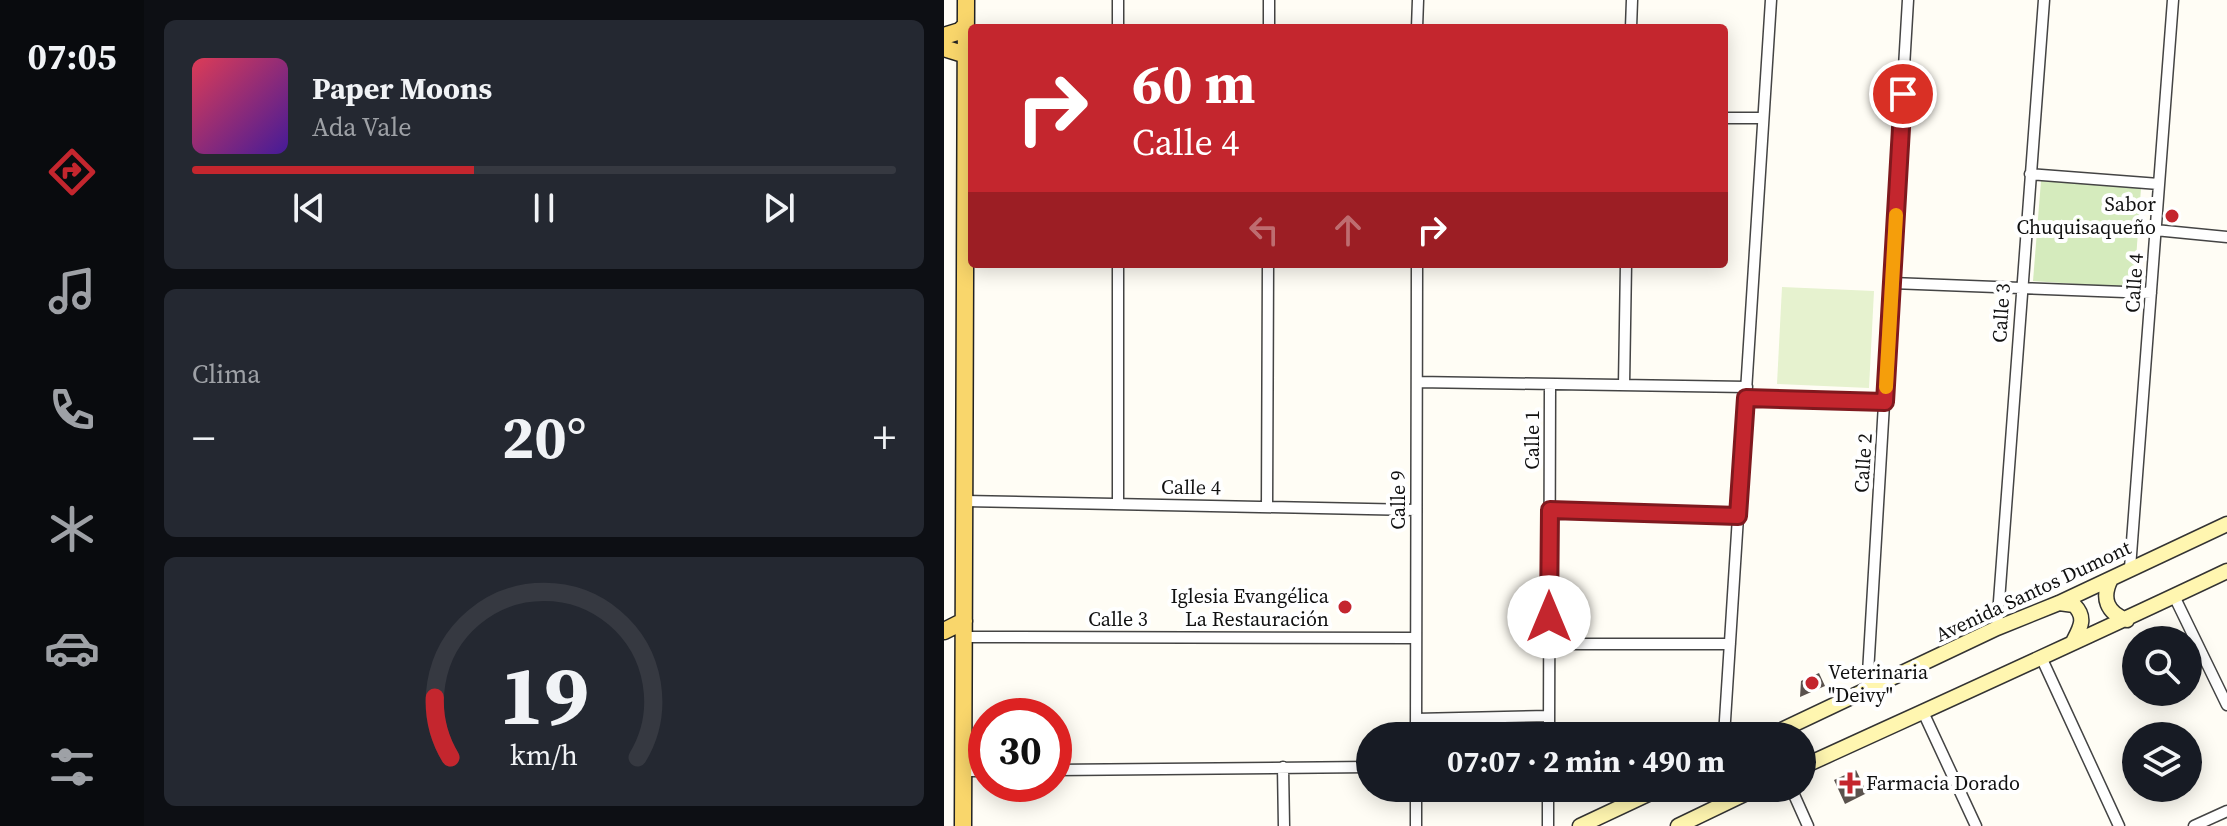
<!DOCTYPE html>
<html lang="es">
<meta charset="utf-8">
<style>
:root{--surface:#171b24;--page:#242831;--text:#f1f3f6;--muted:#9ea1a6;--line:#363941;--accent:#c4262e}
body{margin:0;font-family:"Source Serif 4",serif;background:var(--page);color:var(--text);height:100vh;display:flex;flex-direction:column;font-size:30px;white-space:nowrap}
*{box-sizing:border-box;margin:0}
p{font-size:26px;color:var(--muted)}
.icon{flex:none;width:44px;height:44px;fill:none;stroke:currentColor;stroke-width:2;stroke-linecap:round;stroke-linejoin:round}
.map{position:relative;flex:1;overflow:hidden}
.drawer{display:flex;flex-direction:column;gap:20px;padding:20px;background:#0d0f14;width:800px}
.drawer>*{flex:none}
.guide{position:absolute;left:24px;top:24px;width:760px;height:244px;border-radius:8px;box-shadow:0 4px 20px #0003;background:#c4262e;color:#fff;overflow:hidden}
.tools{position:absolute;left:1178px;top:626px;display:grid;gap:16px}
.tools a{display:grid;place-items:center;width:80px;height:80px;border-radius:50%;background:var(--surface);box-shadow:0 4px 20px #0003;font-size:40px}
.speed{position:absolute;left:24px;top:698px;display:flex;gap:16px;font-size:40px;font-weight:700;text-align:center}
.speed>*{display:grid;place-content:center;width:104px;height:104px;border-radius:50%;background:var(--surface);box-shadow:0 4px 20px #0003;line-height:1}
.speed .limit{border:12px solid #d22;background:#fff;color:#111}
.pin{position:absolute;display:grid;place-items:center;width:68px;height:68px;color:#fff;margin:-34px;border:4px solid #fff;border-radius:50%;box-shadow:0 2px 8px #0007}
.me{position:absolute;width:88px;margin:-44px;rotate:0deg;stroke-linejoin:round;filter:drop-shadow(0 0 6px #0008)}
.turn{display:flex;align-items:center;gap:28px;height:168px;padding:0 32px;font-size:36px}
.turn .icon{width:104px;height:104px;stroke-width:2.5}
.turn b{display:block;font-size:56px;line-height:68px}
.lanes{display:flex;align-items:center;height:76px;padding:0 32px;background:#0003;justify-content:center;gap:40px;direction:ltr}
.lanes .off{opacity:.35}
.big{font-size:60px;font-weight:700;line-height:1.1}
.drawer .widget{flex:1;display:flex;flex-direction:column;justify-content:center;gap:12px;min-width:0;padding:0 28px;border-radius:12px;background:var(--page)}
.drawer .dial{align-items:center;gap:0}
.dial svg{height:208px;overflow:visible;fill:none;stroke:var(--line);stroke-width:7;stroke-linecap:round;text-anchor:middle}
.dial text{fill:var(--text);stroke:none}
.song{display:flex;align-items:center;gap:24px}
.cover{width:96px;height:96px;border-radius:12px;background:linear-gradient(135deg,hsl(350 70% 55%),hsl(260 70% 35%))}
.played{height:8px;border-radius:4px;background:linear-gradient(90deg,var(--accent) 40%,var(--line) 40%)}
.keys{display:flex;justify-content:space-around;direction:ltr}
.heat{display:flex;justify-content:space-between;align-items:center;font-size:44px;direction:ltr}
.trip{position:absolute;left:412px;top:722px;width:460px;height:80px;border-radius:40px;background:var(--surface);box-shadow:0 4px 20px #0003;font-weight:700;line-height:80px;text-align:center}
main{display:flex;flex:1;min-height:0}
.dock{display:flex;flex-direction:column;width:144px;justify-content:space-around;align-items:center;background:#090b0e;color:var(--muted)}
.dock .icon{width:56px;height:56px}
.dock .selected{color:var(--accent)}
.dock b{font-size:36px;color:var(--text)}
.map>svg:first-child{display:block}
.green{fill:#d5ebbd}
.pitch{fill:#e6f2cf}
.building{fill:#5a524d}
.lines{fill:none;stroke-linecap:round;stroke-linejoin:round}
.street-casing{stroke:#444;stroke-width:13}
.secondary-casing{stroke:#333;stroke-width:17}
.primary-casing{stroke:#222;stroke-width:19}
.street{stroke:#fff;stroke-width:10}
.secondary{stroke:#fff6b0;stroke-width:14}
.primary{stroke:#f9d66b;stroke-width:16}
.route-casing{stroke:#7f191e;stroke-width:20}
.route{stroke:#c4262e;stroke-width:14}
.slow{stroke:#f59e0b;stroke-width:14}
.poi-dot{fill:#c4262e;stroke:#fff;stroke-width:3}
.labels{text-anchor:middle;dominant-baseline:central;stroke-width:8;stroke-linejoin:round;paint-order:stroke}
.poi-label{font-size:20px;fill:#111;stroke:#fff;text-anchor:end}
.street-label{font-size:20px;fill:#111;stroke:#fff}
</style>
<main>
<nav class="dock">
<b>07:05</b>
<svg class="icon selected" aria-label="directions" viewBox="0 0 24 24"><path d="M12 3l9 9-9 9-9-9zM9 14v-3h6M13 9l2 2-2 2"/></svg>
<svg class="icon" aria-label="music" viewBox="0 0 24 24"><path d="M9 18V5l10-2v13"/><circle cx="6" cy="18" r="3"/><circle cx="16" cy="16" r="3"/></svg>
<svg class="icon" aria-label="phone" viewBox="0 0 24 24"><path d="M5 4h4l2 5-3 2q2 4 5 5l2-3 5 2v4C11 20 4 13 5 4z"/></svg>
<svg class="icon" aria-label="climate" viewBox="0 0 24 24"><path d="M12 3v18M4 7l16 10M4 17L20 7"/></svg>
<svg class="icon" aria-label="car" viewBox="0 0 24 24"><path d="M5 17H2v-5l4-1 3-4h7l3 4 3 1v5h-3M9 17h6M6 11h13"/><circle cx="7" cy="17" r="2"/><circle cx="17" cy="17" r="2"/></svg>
<svg class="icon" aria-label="filters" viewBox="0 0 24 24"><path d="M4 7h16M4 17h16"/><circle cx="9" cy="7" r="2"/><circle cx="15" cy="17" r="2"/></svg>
</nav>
<section class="drawer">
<div class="widget">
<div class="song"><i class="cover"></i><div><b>Paper Moons</b><p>Ada Vale</p></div></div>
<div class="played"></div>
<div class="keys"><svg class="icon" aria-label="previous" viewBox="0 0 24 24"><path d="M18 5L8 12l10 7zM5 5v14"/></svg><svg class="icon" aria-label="pause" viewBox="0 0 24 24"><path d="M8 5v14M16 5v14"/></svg><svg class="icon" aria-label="next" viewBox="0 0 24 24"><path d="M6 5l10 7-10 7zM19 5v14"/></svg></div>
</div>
<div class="widget"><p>Clima</p>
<div class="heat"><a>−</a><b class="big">20°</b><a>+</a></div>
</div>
<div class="widget dial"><svg viewBox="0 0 100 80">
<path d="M14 69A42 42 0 1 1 86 69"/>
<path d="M14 69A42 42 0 0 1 8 46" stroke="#c4262e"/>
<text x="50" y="56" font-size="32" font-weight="700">19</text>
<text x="50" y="72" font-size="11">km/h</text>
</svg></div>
</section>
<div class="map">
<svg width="1283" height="826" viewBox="0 0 1283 826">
<rect width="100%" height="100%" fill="#fffdf5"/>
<!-- green -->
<path class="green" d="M1097 181 1197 188 1190 288 1089 281Z"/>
<!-- pitch -->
<path class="pitch" d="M838 287 930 291 925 388 833 384Z"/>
<!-- building -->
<path class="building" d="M875 673 881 686 856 697 857 681Z
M912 770 923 793 901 804 890 780Z"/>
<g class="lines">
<defs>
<path id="street" d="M174 0V28
M325 28V0
M473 28 474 0
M687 28 688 0
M780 118H819
M1086 174 1215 184
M1211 230 1283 237
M174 264V504
M948 283 1207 293
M473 382 803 387
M680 385 682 264
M802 398 941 402
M20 501 472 510
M323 507 324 264
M606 510 794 516
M1186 568 1229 0
M1230 596 1283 705
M1053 628 1100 0
M20 637 472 638
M605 644H786
M1097 657 1175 826
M923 690 964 0
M979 712 1032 826
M472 719 605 716
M472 736 473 264
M605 736 606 384
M780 736 827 0
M339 767 340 826
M110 770 426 767
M19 771H42
M847 788 864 826
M472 826V788
M604 826V788
M1250 826 1283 811"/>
<path id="secondary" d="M1167 579C1157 598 1163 613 1183 620
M1115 603 1130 605C1143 618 1136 628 1129 642
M825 736 1053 628 1115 603 1283 524
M858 767C1000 702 1142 638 1283 571
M636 826 717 788
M734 826 813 788"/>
<path id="primary" d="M0 36 16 31 22 25
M0 48 22 55
M0 631 20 621
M19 826 22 0"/>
</defs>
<!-- street casing -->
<use href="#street" class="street-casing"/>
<!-- secondary casing -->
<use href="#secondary" class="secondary-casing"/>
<!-- primary casing -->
<use href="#primary" class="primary-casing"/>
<!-- street -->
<use href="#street" class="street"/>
<!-- secondary -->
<use href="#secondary" class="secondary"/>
<!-- primary -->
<use href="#primary" class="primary"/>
</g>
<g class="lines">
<defs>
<path id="route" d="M605 617 606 510 794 516 802 398 941 402 959 94"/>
</defs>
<!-- route casing -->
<use href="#route" class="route-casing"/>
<!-- route -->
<use href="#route" class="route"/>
<!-- slow -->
<path class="slow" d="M942 387 952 215"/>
</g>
<!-- markers -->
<g class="poi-dot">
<circle cx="1228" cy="216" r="8"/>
<circle cx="401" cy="607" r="8"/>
<circle cx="868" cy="683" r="8"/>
<path d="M902 771h8v8h8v8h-8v8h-8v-8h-8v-8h8z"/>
</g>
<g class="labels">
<!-- poi labels -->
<g class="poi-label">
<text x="1212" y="204">Sabor<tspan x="1212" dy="23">Chuquisaqueño</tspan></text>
<text x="385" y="596">Iglesia Evangélica<tspan x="385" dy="23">La Restauración</tspan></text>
<text x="884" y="672" text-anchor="start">Veterinaria<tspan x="884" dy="23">"Deivy"</tspan></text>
<text x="922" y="783" text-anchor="start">Farmacia Dorado</text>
</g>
<!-- street labels -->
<g class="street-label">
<text transform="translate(1190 283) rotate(-86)">Calle 4</text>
<text transform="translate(1057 313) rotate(-86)">Calle 3</text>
<text transform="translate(588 440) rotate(-90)">Calle 1</text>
<text transform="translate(919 463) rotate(-86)">Calle 2</text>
<text transform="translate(247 487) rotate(1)">Calle 4</text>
<text transform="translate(454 500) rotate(-90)">Calle 9</text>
<text transform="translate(1089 591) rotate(-25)">Avenida Santos Dumont</text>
<text x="174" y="619">Calle 3</text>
</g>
</g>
</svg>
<div class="tools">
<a><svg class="icon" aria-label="search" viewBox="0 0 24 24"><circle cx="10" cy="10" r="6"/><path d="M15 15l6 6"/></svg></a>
<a><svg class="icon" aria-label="layers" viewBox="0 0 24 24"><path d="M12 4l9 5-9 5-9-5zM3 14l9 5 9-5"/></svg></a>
</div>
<div class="speed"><div class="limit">30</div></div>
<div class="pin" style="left:959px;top:94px;background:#d93025"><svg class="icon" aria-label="arrive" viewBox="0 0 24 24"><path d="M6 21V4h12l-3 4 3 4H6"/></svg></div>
<svg class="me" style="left:605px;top:617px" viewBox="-20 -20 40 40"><circle r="19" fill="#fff"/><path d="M0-13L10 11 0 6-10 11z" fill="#c4262e"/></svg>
<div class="trip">07:07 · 2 min · 490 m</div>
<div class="guide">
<div class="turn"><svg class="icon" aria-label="right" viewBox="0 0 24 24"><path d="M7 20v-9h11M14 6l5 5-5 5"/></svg><div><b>60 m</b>Calle 4</div></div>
<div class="lanes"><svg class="icon off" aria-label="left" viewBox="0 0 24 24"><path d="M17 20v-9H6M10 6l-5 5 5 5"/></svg><svg class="icon off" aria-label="ahead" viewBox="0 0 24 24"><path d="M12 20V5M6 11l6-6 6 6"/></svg><svg class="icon" aria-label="right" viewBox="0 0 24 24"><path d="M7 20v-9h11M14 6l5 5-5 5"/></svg></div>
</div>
</div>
</main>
